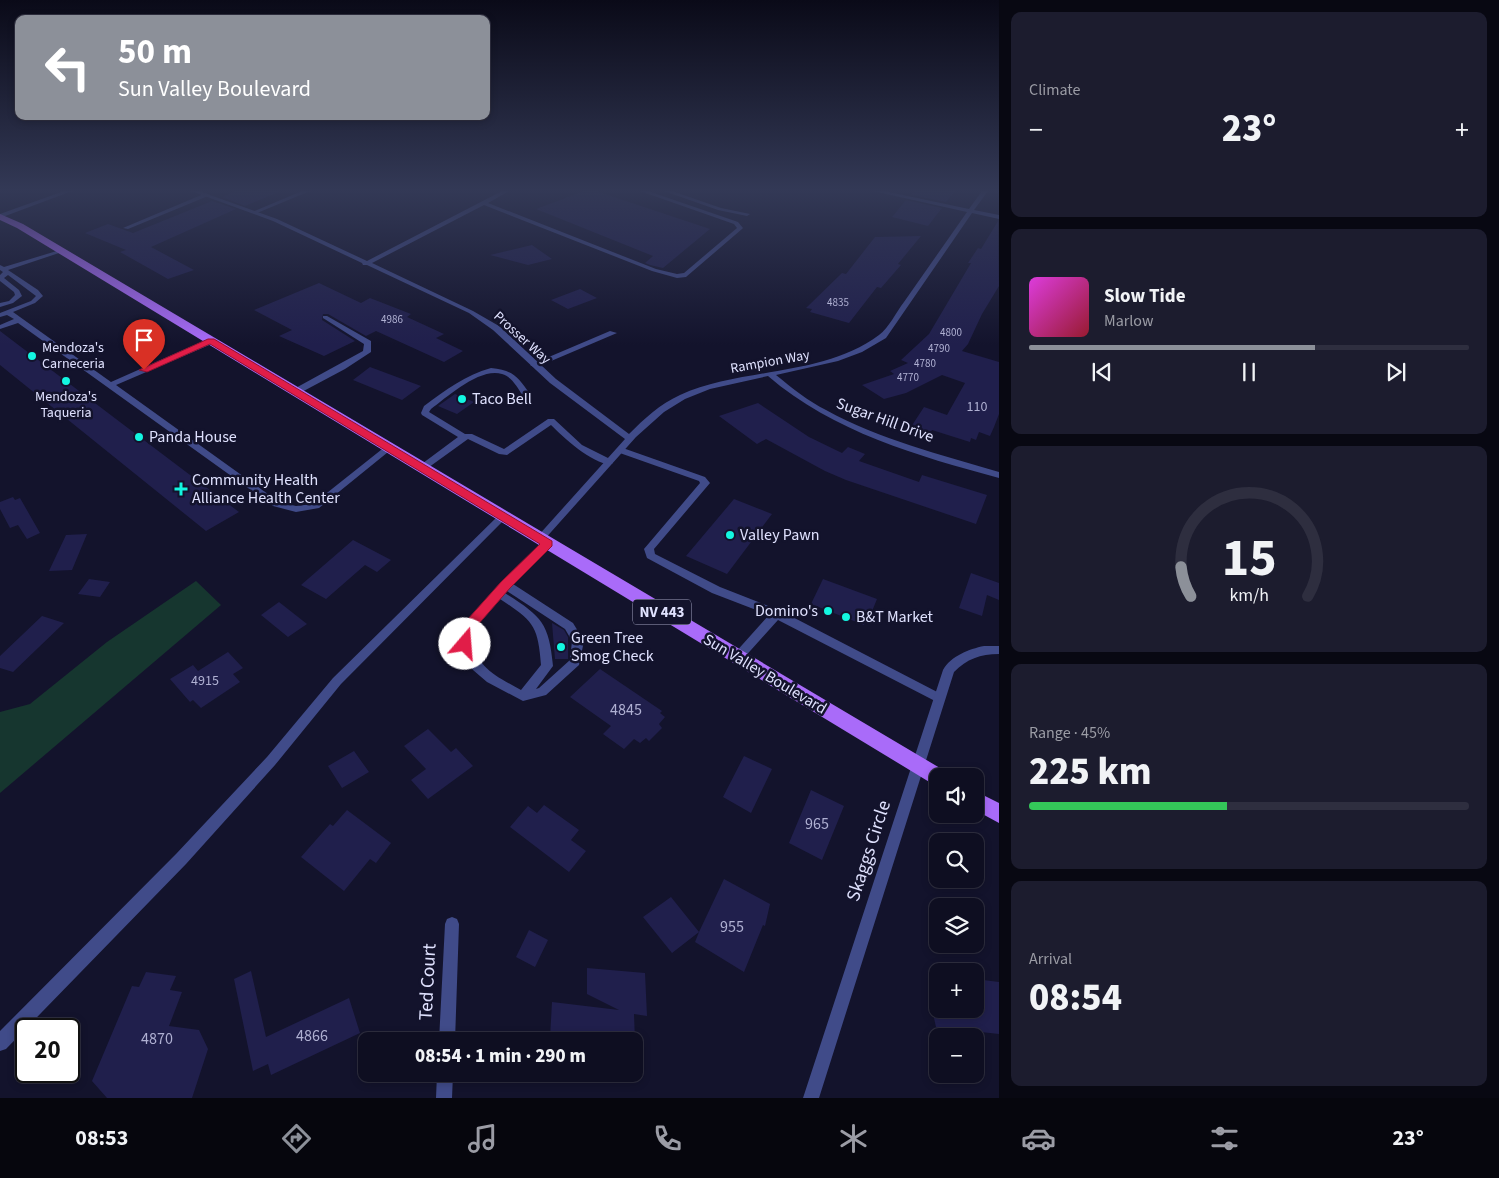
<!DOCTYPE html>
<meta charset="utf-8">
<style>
:root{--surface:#0e0e21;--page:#1c1c2e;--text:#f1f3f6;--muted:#9b9ca5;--line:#2e2e3f;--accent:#8c9099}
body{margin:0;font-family:"Source Sans 3",sans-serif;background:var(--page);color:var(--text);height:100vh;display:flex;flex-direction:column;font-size:19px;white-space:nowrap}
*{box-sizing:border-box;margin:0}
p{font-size:16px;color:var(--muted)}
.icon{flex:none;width:28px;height:28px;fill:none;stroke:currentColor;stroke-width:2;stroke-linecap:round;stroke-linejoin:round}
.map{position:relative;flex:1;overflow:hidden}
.panel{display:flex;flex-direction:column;gap:12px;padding:12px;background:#080812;width:500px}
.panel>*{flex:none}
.banner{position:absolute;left:15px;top:15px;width:475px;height:105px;border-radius:10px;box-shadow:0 2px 8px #0003,0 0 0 1px var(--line);background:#8c9099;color:#fff;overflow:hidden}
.fabs{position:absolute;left:929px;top:768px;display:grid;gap:10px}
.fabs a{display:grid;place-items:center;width:55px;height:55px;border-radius:10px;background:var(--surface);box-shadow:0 2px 8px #0003,0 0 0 1px var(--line);font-size:25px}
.speed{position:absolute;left:15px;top:1018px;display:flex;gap:10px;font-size:25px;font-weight:700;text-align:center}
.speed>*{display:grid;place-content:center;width:65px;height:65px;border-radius:50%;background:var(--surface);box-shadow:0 2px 8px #0003,0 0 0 1px var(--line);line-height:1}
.speed .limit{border:2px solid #111;border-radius:8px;background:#fff;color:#111}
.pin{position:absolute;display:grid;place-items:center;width:42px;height:42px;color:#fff;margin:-51px -21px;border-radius:50% 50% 50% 0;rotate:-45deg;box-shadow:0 0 5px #0007}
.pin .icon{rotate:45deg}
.me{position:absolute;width:55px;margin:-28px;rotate:18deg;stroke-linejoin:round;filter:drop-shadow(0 0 4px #0008)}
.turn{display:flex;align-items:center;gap:18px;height:105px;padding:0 20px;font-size:22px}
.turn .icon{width:65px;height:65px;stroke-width:2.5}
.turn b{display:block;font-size:35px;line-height:42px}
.big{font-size:38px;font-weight:800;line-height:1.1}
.panel .widget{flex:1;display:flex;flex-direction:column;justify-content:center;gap:8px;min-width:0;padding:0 18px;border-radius:10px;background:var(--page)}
.panel .dial{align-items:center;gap:0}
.dial svg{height:130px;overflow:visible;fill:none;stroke:var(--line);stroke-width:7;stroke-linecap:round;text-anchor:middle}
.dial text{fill:var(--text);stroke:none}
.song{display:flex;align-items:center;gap:15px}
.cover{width:60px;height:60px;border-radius:8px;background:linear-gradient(135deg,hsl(300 70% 55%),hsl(350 70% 35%))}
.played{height:5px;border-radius:2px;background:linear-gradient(90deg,var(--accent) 65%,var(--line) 65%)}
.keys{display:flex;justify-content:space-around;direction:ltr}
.heat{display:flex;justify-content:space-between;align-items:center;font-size:28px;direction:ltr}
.charge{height:8px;border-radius:4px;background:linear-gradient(90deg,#34c759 45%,var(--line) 0)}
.trip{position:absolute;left:358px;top:1032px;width:285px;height:50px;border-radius:10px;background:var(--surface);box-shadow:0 2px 8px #0003,0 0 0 1px var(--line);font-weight:800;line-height:50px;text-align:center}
.dock{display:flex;height:80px;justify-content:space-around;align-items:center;background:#06060d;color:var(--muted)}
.dock .icon{width:35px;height:35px}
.dock .active{color:var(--accent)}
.dock b{font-size:22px;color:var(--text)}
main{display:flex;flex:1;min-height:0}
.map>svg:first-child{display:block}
.green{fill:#16362f}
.building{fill:#201f4c}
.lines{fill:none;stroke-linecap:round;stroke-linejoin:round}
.lane{fill:#404b89;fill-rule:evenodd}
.street{fill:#404b89;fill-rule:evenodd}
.primary{fill:#a96bf9;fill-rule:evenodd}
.route{fill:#e11d48;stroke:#92132f}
.poi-dot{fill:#13f6e1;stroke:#13132c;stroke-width:2}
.labels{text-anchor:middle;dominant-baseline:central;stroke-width:5;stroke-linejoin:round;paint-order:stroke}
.far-number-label{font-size:11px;fill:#afb0d2}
.far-street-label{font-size:14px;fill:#dfe1fe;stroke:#13132c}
.far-poi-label{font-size:14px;fill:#dfe1fe;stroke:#13132c;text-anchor:start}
.number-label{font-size:14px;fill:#afb0d2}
.shield{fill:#13132c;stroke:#a2a3bf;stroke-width:1}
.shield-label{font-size:15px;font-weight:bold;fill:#dfe1fe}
.poi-label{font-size:16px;fill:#dfe1fe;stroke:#13132c;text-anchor:start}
.street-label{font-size:16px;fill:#dfe1fe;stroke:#13132c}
.near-number-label{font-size:16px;fill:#afb0d2}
.near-street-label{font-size:19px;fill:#dfe1fe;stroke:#13132c}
</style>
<main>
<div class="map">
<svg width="999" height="1098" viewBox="0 0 999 1098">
<rect width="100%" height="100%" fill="#13132c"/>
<!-- green -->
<path class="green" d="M196 581 221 605 0 793V712L30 704 107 642Z"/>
<!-- building -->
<path class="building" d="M236 191H279V192L245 206 222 197Z
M584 191H596L710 229 663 268 650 265 645 263 653 256 536 209Z
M914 191H955L946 202 911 195Z
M906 200 942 208 928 226 892 217Z
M212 201 236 209 151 247 194 270 168 279 120 252 126 250 85 233 108 224 133 233Z
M998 221 999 286 982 314 968 344 962 351 999 362V414L994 427 990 436 979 432 976 440 971 438 970 442 932 430 928 436 909 430 924 407 947 415 965 383 942 375 906 393 884 399 862 385 894 374 890 371 908 363 901 360 929 334 971 263H968L978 248 981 249Z
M921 236 898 264 901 265 881 288 877 287 849 323 810 312 812 309 806 308 842 273 846 274 875 237Z
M532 245 552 259 528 265 490 255Z
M319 283 361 303 370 298 411 314 407 317 444 334 436 338 463 351 444 362 376 331 366 336 328 314H323L322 320 355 341 324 356 279 336 292 330 254 310Z
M580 289 597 298 568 309 551 300Z
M0 331 116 419 239 512 206 531 0 365Z
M370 367 421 386 402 400 353 380Z
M455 394 474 402 457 414 438 406Z
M758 403 809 437 842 453 848 447 865 454 859 461 919 482 922 475 987 495 976 524 846 480 825 471 766 439 757 444 719 416Z
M13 497 15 500 20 498 40 533 27 539 18 525 10 528 0 509V502Z
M734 499 772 514 727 574 686 556Z
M87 534 72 570 49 571 66 535Z
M353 540 391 560 377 572 365 565 326 599 301 585Z
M971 573 999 583V600L987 595 982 616 959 608Z
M89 579 110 582 100 597 78 594Z
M823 579 877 599 868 621H865L864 625 811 604Z
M279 602 307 624 288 637 261 615Z
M42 616 64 623 13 672 0 668V656Z
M552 623 564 630 568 637V659H555Z
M228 652 243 668 233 674 240 682 201 708 193 700 190 702 170 679 193 665 198 671Z
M600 669 662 711 660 713 665 717 659 724 662 728 649 741 646 738 640 743 634 739 624 749 603 734 611 726 570 697Z
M428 729 451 752 456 748 473 766 428 799 411 780 426 769 404 746Z
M354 751 369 772 342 788 328 766Z
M744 756 772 769 751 813 723 797Z
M811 790 844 806 822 860 789 843Z
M544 805 579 830 571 840 586 851 569 872 510 827 528 806 537 813Z
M347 810 391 843 376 863 370 859 344 891 301 857 330 824 333 826Z
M724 879 770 904 765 926 763 925 744 972 695 942 699 932 672 953 643 917 671 897 699 932Z
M529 930 548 940 535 967 516 957Z
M587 968 645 973 647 1016 634 1014 635 1041H584L550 1038 552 1002 619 1010 587 994Z
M251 971 266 1037 349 998 360 1033 271 1075 268 1064 253 1071 234 979Z
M146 972 176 976 170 990 182 992 169 1026 199 1030 208 1049 192 1098H107L92 1081 132 986 139 987Z
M975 979 999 982V1034L936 1027 932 1009H975Z"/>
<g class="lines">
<!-- lane -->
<path class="lane" d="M302 191H310L257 213 252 212Z
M206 193 209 195 208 196 128 229 123 228Z
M60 250 65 251 8 270 38 290 43 296 35 303 13 312 111 382 208 339H214V343L116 385 279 502 296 506 313 504 386 446H392L393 448 319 508 296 512 273 506 18 323 0 329V325L14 319 7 315 0 317V313L31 301 36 296 8 275 4 278 19 290 22 296 13 303 0 307V303L9 301 15 295 14 292 0 281V275L3 272 0 270V265L4 267Z
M323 316H327L371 341V352L345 369 298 394H292V390L363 351 364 344 323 318Z
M610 331 617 333 537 367H534L530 365Z
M491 368C513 370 518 377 530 394L529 396H523C517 387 512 377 502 374 480 367 447 397 431 409L429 412 465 434H472L504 449 548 419H554L582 445 612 460 613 462 612 464C594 466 563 437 551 425L507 455 499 454 468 439 425 470H419L418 468 419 466 458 437 422 415 421 413 424 406C446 390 465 375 491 368Z
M620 447 705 477 710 483 654 549 655 554 720 587 781 611 943 695 945 698 943 701 939 703 935 701 778 620 742 660 738 661 734 660 732 657 734 654 769 615 712 593 647 558 644 549 700 483 699 481 617 452 616 450Z
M548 541 552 542 553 544 552 546 513 584 573 623 584 641 579 665 546 695 523 701 487 682 473 670 467 661 457 634 494 590 544 542ZM507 591 565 629 572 641 570 660 539 688 536 689 553 666C549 622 541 616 505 593ZM500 599C533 621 538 625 541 665L521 690C492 674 478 668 469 635Z"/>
<!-- street -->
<path class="street" d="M64 191H72L0 218V214Z
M191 191H199L277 219 367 261 502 191H509L488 203 656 269 677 274 684 273 737 228 734 224 640 191H648L738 222 743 228 742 229 686 277 677 278 652 271 484 205 372 263 473 311 499 326 556 379 629 434C644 419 660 404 680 395 742 367 823 377 879 335 889 328 896 312 904 302 925 272 946 242 967 212L873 191H884L969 209 982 191H988L974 210 999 215V219L972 213 886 338 862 352 838 361 776 375C792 388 808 401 826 410 880 440 940 454 999 472V478C918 456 833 432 768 376L710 389 685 399 664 412 636 437 543 541H537L535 539 537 537 625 439 550 383 493 330 469 313 367 265H363L362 263 273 221Z
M664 191H672L721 208 750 214 747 216 718 210Z
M503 513 508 516 506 518 341 684 275 765 186 864 6 1049 0 1051V1031L176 854 267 757 333 678 500 514Z
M984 646H999V654C980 654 967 659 954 672L819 1098H803L943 670C951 656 969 649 984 646Z
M452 917 457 919 459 924 455 1041H439L445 924 447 919Z
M437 1074H453L452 1098H436Z"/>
<!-- primary -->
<path class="primary" d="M0 214 23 224 945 771 947 776H938V785L931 783 17 228 0 220Z
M975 791 999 803V823L975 810Z"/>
</g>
<!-- sky -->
<linearGradient id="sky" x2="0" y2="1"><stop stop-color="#0a0a18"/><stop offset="0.55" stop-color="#333956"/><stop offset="1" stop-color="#333956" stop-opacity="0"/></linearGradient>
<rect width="999" height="345" fill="url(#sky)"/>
<!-- route -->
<path class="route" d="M208 339H214L552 541V546L510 588 469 635 472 644 470 648H461L456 634 458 630 501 582 540 544 210 344 147 372 139 370Z"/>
<!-- markers -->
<g class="poi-dot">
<circle cx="32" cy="356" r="5"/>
<circle cx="66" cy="381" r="5"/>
<circle cx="462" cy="399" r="5"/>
<circle cx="139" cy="437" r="5"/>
<path d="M178.5 481.5h5v5h5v5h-5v5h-5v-5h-5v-5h5z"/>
<circle cx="730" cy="535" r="5"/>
<circle cx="828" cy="611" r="5"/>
<circle cx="846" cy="617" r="5"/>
<circle cx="561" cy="647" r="5"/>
</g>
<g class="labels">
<!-- far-number labels -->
<g class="far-number-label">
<text x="838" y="302">4835</text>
<text x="392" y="319">4986</text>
<text x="951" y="332">4800</text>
<text x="939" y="348">4790</text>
<text x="925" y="363">4780</text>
<text x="908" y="377">4770</text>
</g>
<!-- far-street labels -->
<g class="far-street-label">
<text transform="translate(522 338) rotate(42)">Prosser Way</text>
<text transform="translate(770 362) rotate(-10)">Rampion Way</text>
</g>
<!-- far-poi labels -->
<g class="far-poi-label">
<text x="42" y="348">Mendoza's<tspan x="42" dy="16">Carneceria</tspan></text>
<text x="66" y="397" text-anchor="middle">Mendoza's<tspan x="66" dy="16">Taqueria</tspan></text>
</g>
<!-- number labels -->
<g class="number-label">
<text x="977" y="407">110</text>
<text x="205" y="681">4915</text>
</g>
<!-- shield labels -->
<rect class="shield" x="633" y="599.5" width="58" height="25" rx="4"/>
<g class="shield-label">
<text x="662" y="612">NV 443</text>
</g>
<!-- poi labels -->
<g class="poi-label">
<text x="472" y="399">Taco Bell</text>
<text x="149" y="437">Panda House</text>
<text x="192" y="480">Community Health<tspan x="192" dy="18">Alliance Health Center</tspan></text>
<text x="740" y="535">Valley Pawn</text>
<text x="818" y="611" text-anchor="end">Domino's</text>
<text x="856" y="617">B&amp;T Market</text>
<text x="571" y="638">Green Tree<tspan x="571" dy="18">Smog Check</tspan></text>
</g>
<!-- street labels -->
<g class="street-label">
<text transform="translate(885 420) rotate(20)">Sugar Hill Drive</text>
<text transform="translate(765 674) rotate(31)">Sun Valley Boulevard</text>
</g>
<!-- near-number labels -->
<g class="near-number-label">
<text x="626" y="710">4845</text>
<text x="817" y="824">965</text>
<text x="732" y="927">955</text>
<text x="312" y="1036">4866</text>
<text x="157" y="1039">4870</text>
</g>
<!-- near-street labels -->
<g class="near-street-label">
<text transform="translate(869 851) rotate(-72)">Skaggs Circle</text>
<text transform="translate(428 982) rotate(-87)">Ted Court</text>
</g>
</g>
</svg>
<div class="fabs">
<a><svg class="icon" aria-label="sound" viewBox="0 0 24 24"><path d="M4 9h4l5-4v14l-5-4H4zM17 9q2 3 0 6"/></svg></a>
<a><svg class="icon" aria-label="search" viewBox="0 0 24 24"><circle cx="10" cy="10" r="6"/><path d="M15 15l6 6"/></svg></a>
<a><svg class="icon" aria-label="layers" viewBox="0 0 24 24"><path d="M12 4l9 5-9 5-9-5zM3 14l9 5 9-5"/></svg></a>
<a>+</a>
<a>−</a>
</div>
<div class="speed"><div class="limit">20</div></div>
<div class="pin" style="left:144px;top:370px;background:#d93025"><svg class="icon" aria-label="arrive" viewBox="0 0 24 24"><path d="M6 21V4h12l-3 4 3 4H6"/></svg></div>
<svg class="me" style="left:465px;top:644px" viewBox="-20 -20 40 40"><circle r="19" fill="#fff"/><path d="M0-13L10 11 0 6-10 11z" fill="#e11d48"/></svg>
<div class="trip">08:54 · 1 min · 290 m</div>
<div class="banner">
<div class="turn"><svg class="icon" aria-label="left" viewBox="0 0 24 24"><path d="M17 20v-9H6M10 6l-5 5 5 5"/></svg><div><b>50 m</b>Sun Valley Boulevard</div></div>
</div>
</div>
<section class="panel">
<div class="widget"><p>Climate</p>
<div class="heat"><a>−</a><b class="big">23°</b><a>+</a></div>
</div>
<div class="widget">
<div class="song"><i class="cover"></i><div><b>Slow Tide</b><p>Marlow</p></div></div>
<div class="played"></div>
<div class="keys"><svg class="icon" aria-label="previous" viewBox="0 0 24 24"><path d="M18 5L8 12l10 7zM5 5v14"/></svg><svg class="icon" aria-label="pause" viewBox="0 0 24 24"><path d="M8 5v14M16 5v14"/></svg><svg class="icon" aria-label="next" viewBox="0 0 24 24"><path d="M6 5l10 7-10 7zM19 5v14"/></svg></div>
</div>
<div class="widget dial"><svg viewBox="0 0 100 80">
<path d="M14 69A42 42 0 1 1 86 69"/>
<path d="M14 69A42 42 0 0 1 8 51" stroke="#8c9099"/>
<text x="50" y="56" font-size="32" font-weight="700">15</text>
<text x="50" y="72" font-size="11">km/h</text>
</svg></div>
<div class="widget"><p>Range · 45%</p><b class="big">225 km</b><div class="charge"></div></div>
<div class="widget"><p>Arrival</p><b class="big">08:54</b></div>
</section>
</main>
<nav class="dock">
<b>08:53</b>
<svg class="icon active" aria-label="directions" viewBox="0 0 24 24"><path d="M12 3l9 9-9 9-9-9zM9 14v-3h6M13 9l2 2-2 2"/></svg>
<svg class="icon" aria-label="music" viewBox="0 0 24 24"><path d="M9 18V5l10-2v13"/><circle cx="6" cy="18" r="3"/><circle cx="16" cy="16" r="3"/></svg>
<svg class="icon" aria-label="phone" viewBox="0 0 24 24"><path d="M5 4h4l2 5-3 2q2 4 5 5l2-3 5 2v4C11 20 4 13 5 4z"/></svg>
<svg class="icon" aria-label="climate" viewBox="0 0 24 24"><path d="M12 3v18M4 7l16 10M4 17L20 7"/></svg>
<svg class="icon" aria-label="car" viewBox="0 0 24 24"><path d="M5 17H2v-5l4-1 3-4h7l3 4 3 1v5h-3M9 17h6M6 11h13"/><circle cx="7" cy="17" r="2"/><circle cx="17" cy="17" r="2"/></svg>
<svg class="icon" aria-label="filters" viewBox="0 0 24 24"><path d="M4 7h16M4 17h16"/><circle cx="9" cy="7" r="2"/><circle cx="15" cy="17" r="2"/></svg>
<b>23°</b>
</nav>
